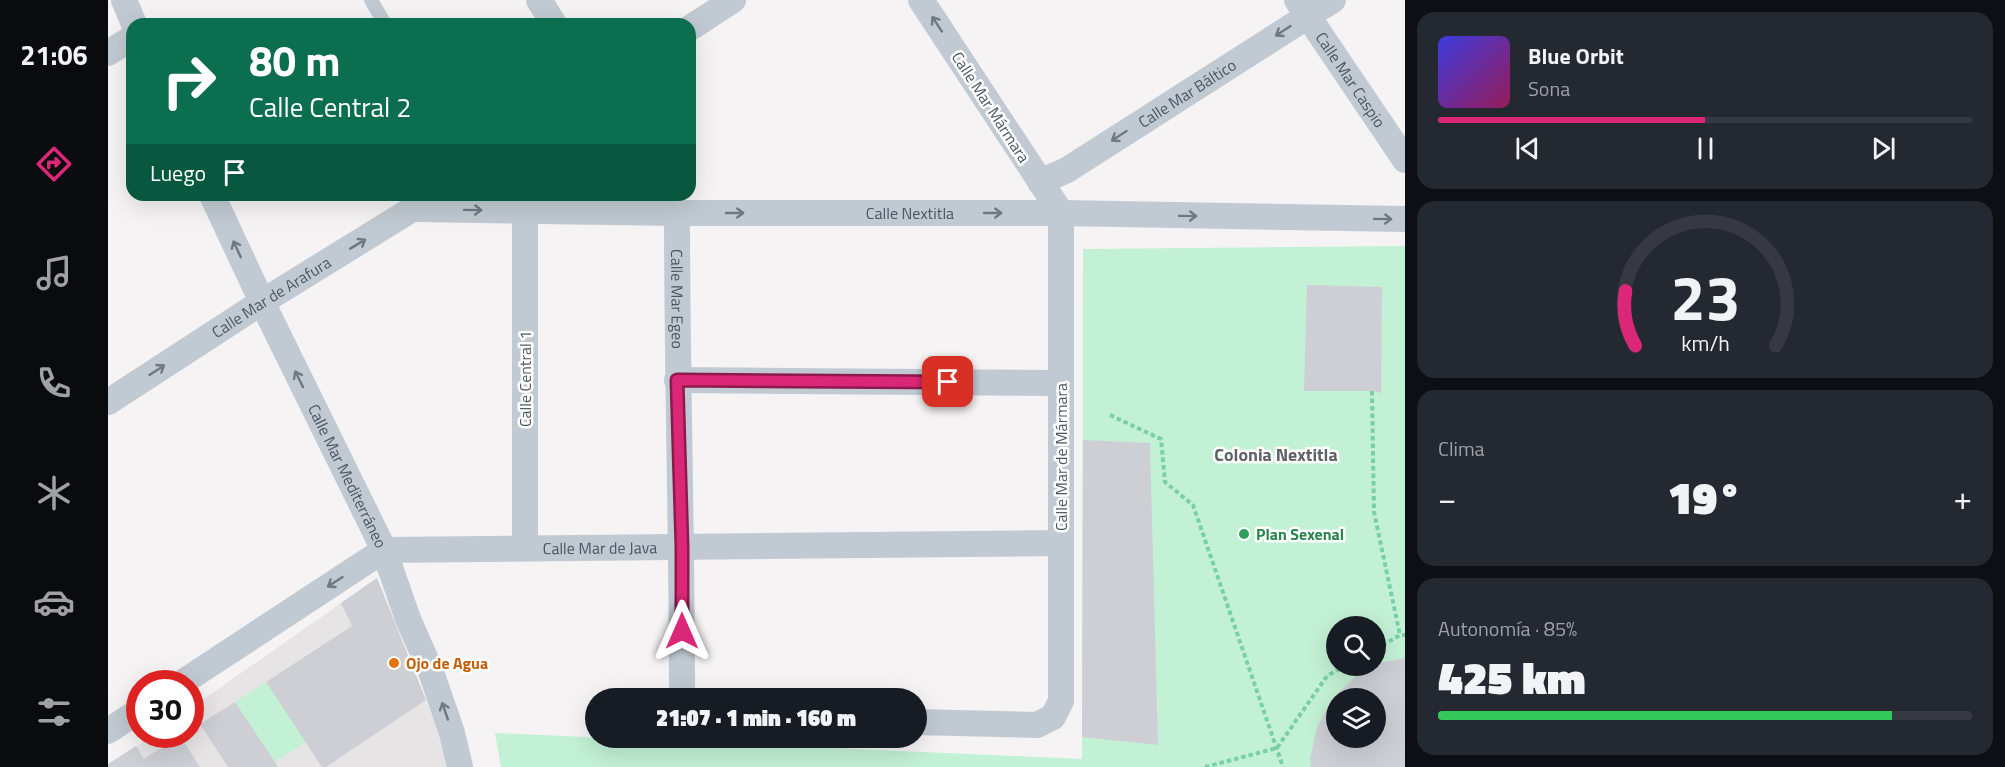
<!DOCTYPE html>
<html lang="es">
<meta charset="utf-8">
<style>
:root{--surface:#171b24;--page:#242831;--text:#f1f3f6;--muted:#9ea1a6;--line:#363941;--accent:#db2777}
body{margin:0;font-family:"Titillium Web",sans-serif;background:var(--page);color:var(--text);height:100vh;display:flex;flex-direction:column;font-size:22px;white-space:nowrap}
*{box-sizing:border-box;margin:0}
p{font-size:20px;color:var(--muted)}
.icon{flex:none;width:33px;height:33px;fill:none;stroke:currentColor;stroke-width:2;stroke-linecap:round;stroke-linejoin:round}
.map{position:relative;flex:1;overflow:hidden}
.details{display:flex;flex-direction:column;gap:12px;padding:12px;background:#0d0f14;width:600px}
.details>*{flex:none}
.banner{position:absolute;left:18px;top:18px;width:570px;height:183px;border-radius:18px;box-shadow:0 6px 24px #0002;background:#0b6e4f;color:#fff;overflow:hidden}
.fabs{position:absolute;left:1218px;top:616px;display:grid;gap:12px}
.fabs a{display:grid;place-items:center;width:60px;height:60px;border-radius:50%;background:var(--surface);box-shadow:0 6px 24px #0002;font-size:30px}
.speed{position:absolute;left:18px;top:670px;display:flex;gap:12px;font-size:30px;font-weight:700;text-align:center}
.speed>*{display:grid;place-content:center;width:78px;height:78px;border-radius:50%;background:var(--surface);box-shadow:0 6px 24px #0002;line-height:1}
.speed .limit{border:9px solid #d22;background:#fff;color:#111}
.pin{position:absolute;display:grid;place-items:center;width:51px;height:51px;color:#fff;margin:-26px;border-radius:12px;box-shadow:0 3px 9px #0006}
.me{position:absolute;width:66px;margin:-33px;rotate:0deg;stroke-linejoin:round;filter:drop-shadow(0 0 4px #0008)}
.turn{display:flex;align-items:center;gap:21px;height:126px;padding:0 24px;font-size:27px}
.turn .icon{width:78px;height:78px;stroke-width:2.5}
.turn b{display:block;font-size:42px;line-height:51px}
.then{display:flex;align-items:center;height:57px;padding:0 24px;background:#0003;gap:12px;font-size:22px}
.big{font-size:45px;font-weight:800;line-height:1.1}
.details .tile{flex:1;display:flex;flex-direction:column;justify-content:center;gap:9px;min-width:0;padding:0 21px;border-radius:18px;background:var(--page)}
.details .dial{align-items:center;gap:0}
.dial svg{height:156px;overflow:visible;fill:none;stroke:var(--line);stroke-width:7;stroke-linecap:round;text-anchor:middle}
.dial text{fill:var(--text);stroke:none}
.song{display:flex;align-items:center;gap:18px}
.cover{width:72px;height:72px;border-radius:9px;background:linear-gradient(135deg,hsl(240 70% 55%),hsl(330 70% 35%))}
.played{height:6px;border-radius:3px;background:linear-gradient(90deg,var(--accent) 50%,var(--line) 50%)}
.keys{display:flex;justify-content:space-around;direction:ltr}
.heat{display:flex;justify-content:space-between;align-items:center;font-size:33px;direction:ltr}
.charge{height:9px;border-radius:4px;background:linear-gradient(90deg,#34c759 85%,var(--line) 0)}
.trip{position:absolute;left:477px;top:688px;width:342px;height:60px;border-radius:30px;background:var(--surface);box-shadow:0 6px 24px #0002;font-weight:800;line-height:60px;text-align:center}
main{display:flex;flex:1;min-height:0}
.menu{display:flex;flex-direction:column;width:108px;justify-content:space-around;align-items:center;background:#090b0e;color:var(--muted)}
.menu .icon{width:42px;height:42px}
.menu .active{color:var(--accent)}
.menu b{font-size:27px;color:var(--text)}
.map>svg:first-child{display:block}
.education{fill:#e6e4e5}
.green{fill:#c3f1d5;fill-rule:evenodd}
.building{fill:#cdcfd5;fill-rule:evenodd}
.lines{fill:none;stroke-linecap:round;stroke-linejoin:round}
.path{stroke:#7ad0a6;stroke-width:4;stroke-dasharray:4.5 3;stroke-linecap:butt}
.service{stroke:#c1cad2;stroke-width:14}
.minor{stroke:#c1cad2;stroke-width:26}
.oneway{stroke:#6e7983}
.route-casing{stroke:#8e194d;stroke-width:15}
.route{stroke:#db2777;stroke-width:10}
.leisure-dot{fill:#2e9e5b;stroke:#fff;stroke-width:2}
.food-dot{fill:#e8710a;stroke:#fff;stroke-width:2}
.labels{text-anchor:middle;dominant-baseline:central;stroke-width:5;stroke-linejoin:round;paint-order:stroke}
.street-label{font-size:16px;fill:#4a5661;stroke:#fff}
.leisure-label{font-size:16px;font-weight:bold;fill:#27864d;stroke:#fff;text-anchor:start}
.food-label{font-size:16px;font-weight:bold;fill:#c56008;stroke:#fff;text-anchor:start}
.neighbourhood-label{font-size:18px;font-weight:bold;fill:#5f6368;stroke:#fff}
</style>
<main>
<nav class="menu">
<b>21:06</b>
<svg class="icon active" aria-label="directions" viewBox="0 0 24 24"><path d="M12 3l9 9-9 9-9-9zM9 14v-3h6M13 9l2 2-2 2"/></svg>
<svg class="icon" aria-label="music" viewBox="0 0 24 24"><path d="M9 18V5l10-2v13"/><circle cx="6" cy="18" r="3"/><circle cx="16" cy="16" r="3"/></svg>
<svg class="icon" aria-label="phone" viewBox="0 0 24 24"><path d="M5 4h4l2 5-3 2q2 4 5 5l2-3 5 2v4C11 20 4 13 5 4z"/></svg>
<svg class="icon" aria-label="climate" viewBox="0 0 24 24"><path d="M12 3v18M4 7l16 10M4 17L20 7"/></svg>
<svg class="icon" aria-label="car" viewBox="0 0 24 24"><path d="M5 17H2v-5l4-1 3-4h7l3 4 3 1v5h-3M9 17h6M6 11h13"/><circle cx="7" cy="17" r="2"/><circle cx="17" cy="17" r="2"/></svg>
<svg class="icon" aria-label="filters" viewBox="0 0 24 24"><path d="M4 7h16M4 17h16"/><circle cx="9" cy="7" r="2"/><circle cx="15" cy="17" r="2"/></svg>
</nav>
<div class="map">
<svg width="1297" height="767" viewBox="0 0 1297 767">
<rect width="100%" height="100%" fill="#f5f3f3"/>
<!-- education -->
<path class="education" d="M269 578 333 737 338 767H0L45 735H82L83 708Z"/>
<!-- green -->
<path class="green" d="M1297 246V767H393L387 733 974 759 975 249ZM1228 627H1268V666H1228ZM1228 699H1268V738H1228Z
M158 682 198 742 167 762 127 702Z"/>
<!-- building -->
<path class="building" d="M1199 285 1274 287 1273 393 1264 391H1196Z
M975 440 1042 443 1050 745 974 737Z
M269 578 318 700 218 767H214L158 682 244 626 233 603Z
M1297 658V767H1203L1202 758 1209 727 1224 699 1247 677 1276 662ZM1228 699H1268V738H1228Z
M127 702 167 762 170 767H120L92 724Z
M72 736 92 767H0V764L28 746 36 759Z"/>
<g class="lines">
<!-- path -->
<path class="path" d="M1264 391 1266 512 1292 635
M1002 415 1053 439 1057 482 1085 505 1175 767
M1268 649 1292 635H1297
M1097 767 1169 748 1219 676 1236 666"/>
<!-- service -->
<path class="service" d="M263 0 277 24"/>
<!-- minor -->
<g class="minor">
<path d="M16 0 26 24"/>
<path d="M431 0 446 24"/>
<path id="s1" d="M1189 0 1297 160"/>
<path d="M582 28 625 0"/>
<path d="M0 53 24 38"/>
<path id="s2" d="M932 182 959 170 1225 0"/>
<path id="s3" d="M104 195 154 302 276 550 300 619 322 669 344 733 352 767"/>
<path id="s4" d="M559 198 569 213C569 373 574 533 574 694L576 699"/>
<path id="s5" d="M307 209 569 213H953L1297 219"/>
<path d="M569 380 953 383"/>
<path id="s6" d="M0 402 154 302 319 200"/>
<path d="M417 548V210"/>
<path id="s7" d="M72 684 276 550 953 543"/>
<path d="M808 722 929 725 945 717 953 701V213L813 0"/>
<path d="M0 731 32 710"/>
</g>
</g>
<!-- one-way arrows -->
<defs><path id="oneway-shaft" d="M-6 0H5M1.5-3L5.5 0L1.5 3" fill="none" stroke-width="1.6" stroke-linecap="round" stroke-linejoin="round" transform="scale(1.5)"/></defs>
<g class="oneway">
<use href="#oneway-shaft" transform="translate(829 24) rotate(-123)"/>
<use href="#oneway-shaft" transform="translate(1175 31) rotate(147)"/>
<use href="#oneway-shaft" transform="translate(1011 136) rotate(147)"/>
<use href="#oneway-shaft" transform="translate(365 210) rotate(1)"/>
<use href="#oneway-shaft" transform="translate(627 213)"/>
<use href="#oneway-shaft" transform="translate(885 213)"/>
<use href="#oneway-shaft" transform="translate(1080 216) rotate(1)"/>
<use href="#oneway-shaft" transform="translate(1275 219) rotate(1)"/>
<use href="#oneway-shaft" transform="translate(250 244) rotate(-31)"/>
<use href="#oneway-shaft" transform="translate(129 249) rotate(-115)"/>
<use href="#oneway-shaft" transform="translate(49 370) rotate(-33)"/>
<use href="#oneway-shaft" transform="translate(191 379) rotate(-116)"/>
<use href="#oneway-shaft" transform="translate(227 582) rotate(147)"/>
<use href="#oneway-shaft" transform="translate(337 711) rotate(-109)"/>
</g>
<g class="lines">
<defs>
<path id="route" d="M574 631V547L569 380 840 382"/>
</defs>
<!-- route casing -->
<use href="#route" class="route-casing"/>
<!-- route -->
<use href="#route" class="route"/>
</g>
<!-- markers -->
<circle class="leisure-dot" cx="1136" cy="534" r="6"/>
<circle class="food-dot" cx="286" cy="663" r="6"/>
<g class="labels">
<!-- street labels -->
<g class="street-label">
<text stroke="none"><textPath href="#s1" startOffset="96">Calle Mar Caspio</textPath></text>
<text stroke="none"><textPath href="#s2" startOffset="172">Calle Mar Báltico</textPath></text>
<text transform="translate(883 107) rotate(57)">Calle Mar Mármara</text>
<text stroke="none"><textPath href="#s5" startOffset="495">Calle Nextitla</textPath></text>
<text stroke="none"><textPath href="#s6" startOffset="194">Calle Mar de Arafura</textPath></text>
<text stroke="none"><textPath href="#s4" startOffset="104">Calle Mar Egeo</textPath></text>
<text transform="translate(417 379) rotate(-90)">Calle Central 1</text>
<text transform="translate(953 457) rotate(-90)">Calle Mar de Mármara</text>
<text stroke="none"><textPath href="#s3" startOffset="312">Calle Mar Mediterráneo</textPath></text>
<text stroke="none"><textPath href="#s7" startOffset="460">Calle Mar de Java</textPath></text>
</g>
<!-- leisure labels -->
<g class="leisure-label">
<text x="1148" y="534">Plan Sexenal</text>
</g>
<!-- food labels -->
<g class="food-label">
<text x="298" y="663">Ojo de Agua</text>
</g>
<!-- neighbourhood labels -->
<g class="neighbourhood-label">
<text x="1168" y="454">Colonia Nextitla</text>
</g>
</g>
</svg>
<div class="fabs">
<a><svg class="icon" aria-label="search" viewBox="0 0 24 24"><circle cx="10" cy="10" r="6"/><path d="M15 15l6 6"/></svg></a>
<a><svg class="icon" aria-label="layers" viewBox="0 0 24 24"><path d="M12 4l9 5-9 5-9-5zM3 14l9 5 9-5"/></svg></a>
</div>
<div class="speed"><div class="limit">30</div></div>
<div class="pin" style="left:840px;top:382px;background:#d93025"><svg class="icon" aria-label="arrive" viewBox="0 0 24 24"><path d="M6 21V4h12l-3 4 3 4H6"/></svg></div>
<svg class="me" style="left:574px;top:631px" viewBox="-20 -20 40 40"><path d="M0-17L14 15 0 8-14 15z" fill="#db2777" stroke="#fff" stroke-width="4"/></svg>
<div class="trip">21:07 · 1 min · 160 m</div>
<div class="banner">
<div class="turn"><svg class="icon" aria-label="right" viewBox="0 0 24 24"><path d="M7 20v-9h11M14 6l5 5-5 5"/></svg><div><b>80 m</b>Calle Central 2</div></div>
<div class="then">Luego<svg class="icon" aria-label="arrive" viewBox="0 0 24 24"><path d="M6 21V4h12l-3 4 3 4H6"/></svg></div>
</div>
</div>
<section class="details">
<div class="tile">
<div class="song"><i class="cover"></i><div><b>Blue Orbit</b><p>Sona</p></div></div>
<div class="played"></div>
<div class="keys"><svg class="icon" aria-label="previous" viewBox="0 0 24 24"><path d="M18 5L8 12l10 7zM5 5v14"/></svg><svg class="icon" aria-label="pause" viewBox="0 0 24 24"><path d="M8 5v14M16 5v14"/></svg><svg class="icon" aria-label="next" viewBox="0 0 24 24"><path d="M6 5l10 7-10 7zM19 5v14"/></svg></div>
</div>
<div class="tile dial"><svg viewBox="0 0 100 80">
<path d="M14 69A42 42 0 1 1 86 69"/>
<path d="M14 69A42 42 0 0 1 9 41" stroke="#db2777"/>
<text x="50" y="56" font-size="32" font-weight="700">23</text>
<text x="50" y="72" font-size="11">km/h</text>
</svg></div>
<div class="tile"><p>Clima</p>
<div class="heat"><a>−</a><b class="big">19°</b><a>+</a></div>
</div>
<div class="tile"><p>Autonomía · 85%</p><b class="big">425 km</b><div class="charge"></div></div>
</section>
</main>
